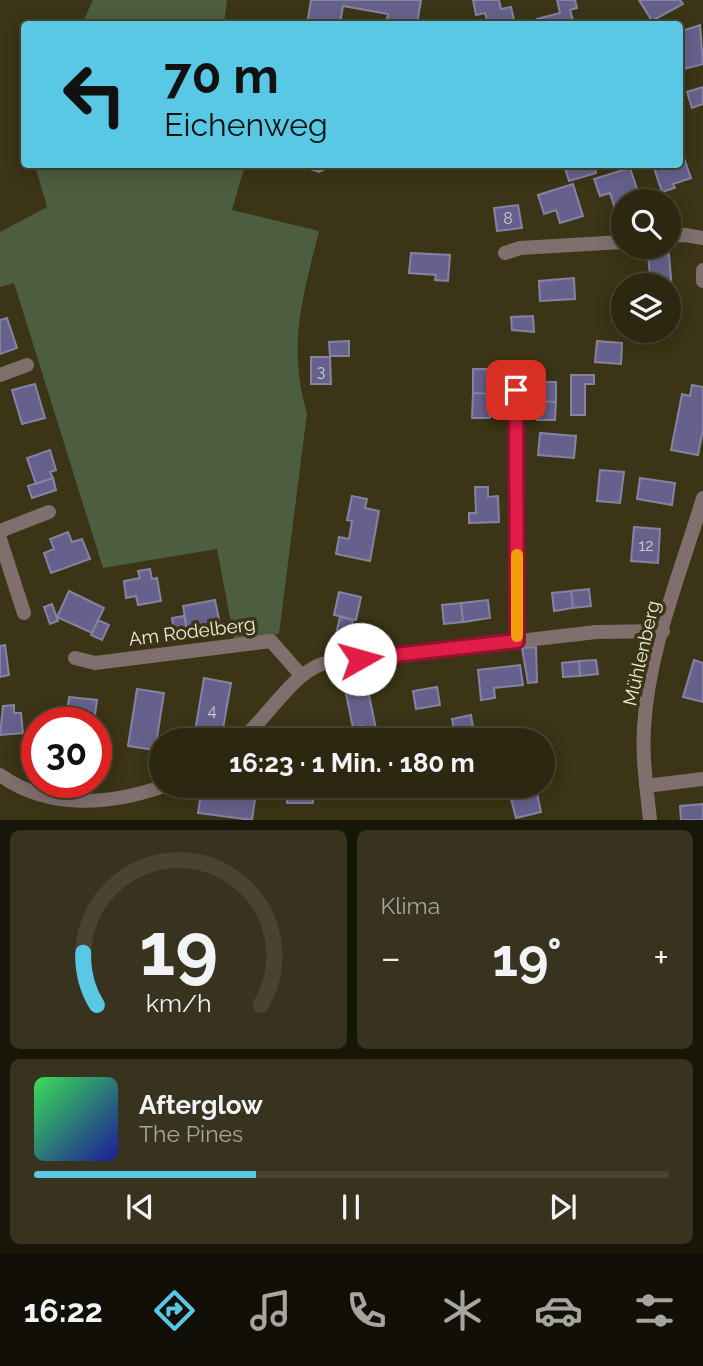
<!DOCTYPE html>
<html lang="de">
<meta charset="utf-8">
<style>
:root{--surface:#2c2710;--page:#38331e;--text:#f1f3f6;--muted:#a6a59f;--line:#484430;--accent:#59c8e4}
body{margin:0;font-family:Raleway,sans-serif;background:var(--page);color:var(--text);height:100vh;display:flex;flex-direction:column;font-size:26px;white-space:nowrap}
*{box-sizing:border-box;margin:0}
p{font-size:23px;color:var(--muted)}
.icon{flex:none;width:38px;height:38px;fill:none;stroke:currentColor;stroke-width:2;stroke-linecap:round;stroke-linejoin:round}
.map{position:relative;height:820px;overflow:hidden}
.drawer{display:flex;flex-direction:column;gap:10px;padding:10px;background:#181509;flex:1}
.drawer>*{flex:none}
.guide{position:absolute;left:21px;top:21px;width:662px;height:147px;border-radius:7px;box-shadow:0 4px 18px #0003,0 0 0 2px var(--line);background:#59c8e4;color:#111;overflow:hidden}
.buttons{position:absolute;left:611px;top:189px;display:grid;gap:14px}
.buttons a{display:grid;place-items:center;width:70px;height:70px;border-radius:50%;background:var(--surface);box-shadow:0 4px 18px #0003,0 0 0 2px var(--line);font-size:35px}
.speed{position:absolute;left:21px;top:707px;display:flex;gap:14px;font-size:35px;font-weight:700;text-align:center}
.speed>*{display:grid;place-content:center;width:91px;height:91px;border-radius:50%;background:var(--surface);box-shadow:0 4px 18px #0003,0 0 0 2px var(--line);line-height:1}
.speed .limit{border:10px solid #d22;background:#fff;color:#111}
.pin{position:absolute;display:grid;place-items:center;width:60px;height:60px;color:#fff;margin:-30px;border-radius:14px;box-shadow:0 4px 10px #0006}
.me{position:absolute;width:77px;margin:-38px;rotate:83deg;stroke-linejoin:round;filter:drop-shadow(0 0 5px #0008)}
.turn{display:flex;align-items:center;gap:24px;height:147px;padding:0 28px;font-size:32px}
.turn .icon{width:91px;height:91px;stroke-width:2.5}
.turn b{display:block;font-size:49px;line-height:60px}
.big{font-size:52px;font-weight:700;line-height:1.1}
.drawer .tile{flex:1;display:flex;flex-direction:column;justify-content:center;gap:10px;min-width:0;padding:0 24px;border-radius:10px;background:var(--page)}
.drawer .dial{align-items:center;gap:0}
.dial svg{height:182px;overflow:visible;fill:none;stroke:var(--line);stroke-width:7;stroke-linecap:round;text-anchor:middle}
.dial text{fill:var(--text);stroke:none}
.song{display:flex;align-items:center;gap:21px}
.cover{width:84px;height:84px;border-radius:10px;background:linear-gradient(135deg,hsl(130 70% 55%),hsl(240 70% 35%))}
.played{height:7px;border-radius:4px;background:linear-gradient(90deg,var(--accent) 35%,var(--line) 35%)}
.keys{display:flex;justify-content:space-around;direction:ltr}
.heat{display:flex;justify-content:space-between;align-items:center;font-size:38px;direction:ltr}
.drawer .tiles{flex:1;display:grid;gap:10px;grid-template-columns:1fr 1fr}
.tile:last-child{grid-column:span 2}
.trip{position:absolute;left:149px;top:728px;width:406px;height:70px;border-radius:35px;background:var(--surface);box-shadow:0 4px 18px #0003,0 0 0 2px var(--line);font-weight:700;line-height:70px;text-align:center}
.menu{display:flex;height:112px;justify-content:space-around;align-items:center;background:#121006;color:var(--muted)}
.menu .icon{width:49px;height:49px}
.menu .current{color:var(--accent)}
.menu b{font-size:32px;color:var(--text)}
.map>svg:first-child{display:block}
.green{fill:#4d5d3f}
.building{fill:#66618c;stroke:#8583a2;stroke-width:2}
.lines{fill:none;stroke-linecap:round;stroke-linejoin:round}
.minor{stroke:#806f6d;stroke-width:14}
.route-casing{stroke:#92132f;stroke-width:18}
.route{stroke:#e11d48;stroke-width:12}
.slow{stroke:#f59e0b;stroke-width:12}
.labels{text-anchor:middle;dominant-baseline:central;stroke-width:7;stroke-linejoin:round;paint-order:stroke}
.number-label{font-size:16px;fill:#cdc9c6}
.street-label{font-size:19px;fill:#efecda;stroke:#3b3416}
</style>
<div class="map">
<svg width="703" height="820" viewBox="0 0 703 820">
<rect width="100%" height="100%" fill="#3b3416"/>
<!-- green -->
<path class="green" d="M93 0H227L224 24H74H82Z
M35 165H245L232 210 319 231C303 296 287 346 307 413L279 634 234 639 217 549 103 568 14 283 0 287V232L47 207Z"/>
<!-- building -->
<path class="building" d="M311 0H421L417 24H386L388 14 343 6 340 24H307Z
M473 0H499L501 9 511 7 515 24H488L485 13 476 15Z
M557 0H575L577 8 570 10 574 24H539L537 19 560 13Z
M639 0H680L683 4 652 21Z
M680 23 682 31 700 25 703 64 684 69 679 51V24H674Z
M703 87V104L692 108 687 92Z
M684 158 691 178 673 184 675 188 662 192 654 168 679 164V160Z
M295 164H335L319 172Z
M594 164 596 173 569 181 564 165Z
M630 168 641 201H623V206L615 209 610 193 600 196 594 179Z
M573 184 583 216 560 223 556 210 544 214 538 195Z
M518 205 522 228 497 231 494 208Z
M411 253 450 255 448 281 435 280 436 275 409 273Z
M669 254 672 290 668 291V285H651L648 255Z
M574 278 575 299 540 301 539 281Z
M533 316 534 332 512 330 511 317Z
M7 318 17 348 0 354V320Z
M349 341V356H330L331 384H311V357H330L329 342Z
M597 341 622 343 621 364 595 362Z
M473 369H491V394L473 393Z
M571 375H594V384H585V415H571Z
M538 382H556V402L538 401Z
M35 384 45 418 22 424 12 390Z
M692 385 703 387V429L698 455 671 450 682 394 690 396Z
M473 393 491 394 490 418H472Z
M538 401 556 402 555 420H537Z
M540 433 576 436 574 458 538 455Z
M50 450 56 470 50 472 53 478 36 484 27 458Z
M600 470 624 472 620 503 597 501Z
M53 478 56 490 32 498 28 486Z
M640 478 675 483 672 505 637 499Z
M475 487H488V497L498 496 499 522 469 523V513H476Z
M352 496 367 499 365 508 379 511 370 561 336 554 339 537 349 539 352 521 347 520Z
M634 527 660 529 658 563 631 561Z
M68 532 72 542 82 539 90 559 51 573 44 553 54 549 50 539Z
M150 569 152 579 157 578 161 601 138 605 136 596 126 598 124 581 140 578 138 571Z
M589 589 591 606 573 608 571 591Z
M69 591 104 608 92 633 57 617Z
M571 591 573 608 554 611 552 593Z
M339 592 361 597 356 620 334 615Z
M215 600 221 629 188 635 183 606Z
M488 600 490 618 463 622 461 603Z
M461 603 463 622 444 624 442 605Z
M52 604 58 621 50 624 44 607Z
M184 616 188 635 175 637 172 618Z
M340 617 353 620 349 637 336 634Z
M98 620 109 625 102 640 91 635Z
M5 645 9 675 0 677V646Z
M536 647 537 682 528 683 522 648Z
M596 660 598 674 580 676 579 661Z
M694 660 703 663V702L683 697Z
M579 661 580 676 563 677 562 663Z
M520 665 523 685 494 688 495 698 481 700 478 670Z
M204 678 231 683 221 740 194 737Z
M367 685 377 734 364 737 362 726 353 728 345 689Z
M437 687 440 705 416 709 413 691Z
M137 689 164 693 155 750 128 746Z
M69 697 97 700 94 723H66Z
M14 705V713H21L23 733 0 735 3 706Z
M471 715 473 727 454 731 452 719Z
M202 786 256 793 252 820 198 813Z
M287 786H314L313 803H287Z
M537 793 541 812 516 818 511 799Z
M703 804V820H681L680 806Z"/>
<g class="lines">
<!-- minor -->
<path class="minor" d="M668 236 685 235 703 238
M505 253 520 248 623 242
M703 270V281
M0 375 27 365
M516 390 518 641
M0 531 49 512
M0 539 24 613
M75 658 95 663 271 641 300 674
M241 740C268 717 291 675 322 664L596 632 663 631
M0 775C49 810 110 805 164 786
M646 786 703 779
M650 820C647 790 642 759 644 728 648 650 681 572 703 498"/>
</g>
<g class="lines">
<defs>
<path id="route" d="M360 659 517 641 516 390"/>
</defs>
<!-- route casing -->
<use href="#route" class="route-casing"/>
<!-- route -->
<use href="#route" class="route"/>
<!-- slow -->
<path class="slow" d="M517 555V636"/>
</g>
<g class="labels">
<!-- number labels -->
<g class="number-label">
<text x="508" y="218">8</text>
<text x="321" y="371">3</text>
<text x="646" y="545">12</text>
<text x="212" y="710">4</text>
</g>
<!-- street labels -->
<g class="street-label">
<text transform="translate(192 631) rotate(-7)">Am Rodelberg</text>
<text transform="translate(641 653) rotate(-77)">Mühlenberg</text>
</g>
</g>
</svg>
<div class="buttons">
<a><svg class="icon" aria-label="search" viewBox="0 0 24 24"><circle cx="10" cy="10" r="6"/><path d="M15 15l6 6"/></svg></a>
<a><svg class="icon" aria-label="layers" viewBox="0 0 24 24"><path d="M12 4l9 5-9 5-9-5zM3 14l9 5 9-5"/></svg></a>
</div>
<div class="speed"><div class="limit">30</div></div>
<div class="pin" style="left:516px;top:390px;background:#d93025"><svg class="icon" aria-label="arrive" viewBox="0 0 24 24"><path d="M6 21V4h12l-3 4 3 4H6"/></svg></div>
<svg class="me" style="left:360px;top:659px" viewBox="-20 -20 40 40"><circle r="19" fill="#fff"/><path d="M0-13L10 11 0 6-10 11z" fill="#e11d48"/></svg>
<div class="trip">16:23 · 1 Min. · 180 m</div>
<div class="guide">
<div class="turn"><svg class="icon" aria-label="left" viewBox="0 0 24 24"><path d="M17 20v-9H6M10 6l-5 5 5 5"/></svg><div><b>70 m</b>Eichenweg</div></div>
</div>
</div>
<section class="drawer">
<div class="tiles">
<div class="tile dial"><svg viewBox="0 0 100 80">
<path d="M14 69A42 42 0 1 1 86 69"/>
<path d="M14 69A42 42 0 0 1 8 46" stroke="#59c8e4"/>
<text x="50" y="56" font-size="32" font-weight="700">19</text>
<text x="50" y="72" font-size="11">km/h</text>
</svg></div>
<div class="tile"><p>Klima</p>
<div class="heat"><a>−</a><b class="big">19°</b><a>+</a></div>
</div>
<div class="tile">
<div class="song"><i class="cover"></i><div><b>Afterglow</b><p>The Pines</p></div></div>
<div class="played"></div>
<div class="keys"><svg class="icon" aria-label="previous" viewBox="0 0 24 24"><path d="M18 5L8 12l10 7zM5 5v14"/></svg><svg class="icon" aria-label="pause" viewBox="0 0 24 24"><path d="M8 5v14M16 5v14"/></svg><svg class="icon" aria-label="next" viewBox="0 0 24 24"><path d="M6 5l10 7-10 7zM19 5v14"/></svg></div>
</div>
</div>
</section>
<nav class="menu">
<b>16:22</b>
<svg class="icon current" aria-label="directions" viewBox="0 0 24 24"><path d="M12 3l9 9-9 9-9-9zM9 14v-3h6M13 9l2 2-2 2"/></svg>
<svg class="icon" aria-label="music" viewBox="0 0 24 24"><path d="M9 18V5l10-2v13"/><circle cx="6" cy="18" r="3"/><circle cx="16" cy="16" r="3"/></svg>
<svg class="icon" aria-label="phone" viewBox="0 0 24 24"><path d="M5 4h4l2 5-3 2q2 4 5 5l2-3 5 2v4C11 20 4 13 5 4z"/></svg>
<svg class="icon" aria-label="climate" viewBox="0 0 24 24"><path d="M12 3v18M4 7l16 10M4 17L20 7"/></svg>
<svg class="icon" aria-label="car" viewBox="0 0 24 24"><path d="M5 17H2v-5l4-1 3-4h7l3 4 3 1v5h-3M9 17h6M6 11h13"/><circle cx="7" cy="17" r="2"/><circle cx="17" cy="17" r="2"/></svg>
<svg class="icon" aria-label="filters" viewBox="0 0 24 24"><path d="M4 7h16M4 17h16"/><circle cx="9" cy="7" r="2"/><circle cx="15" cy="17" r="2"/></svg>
</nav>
